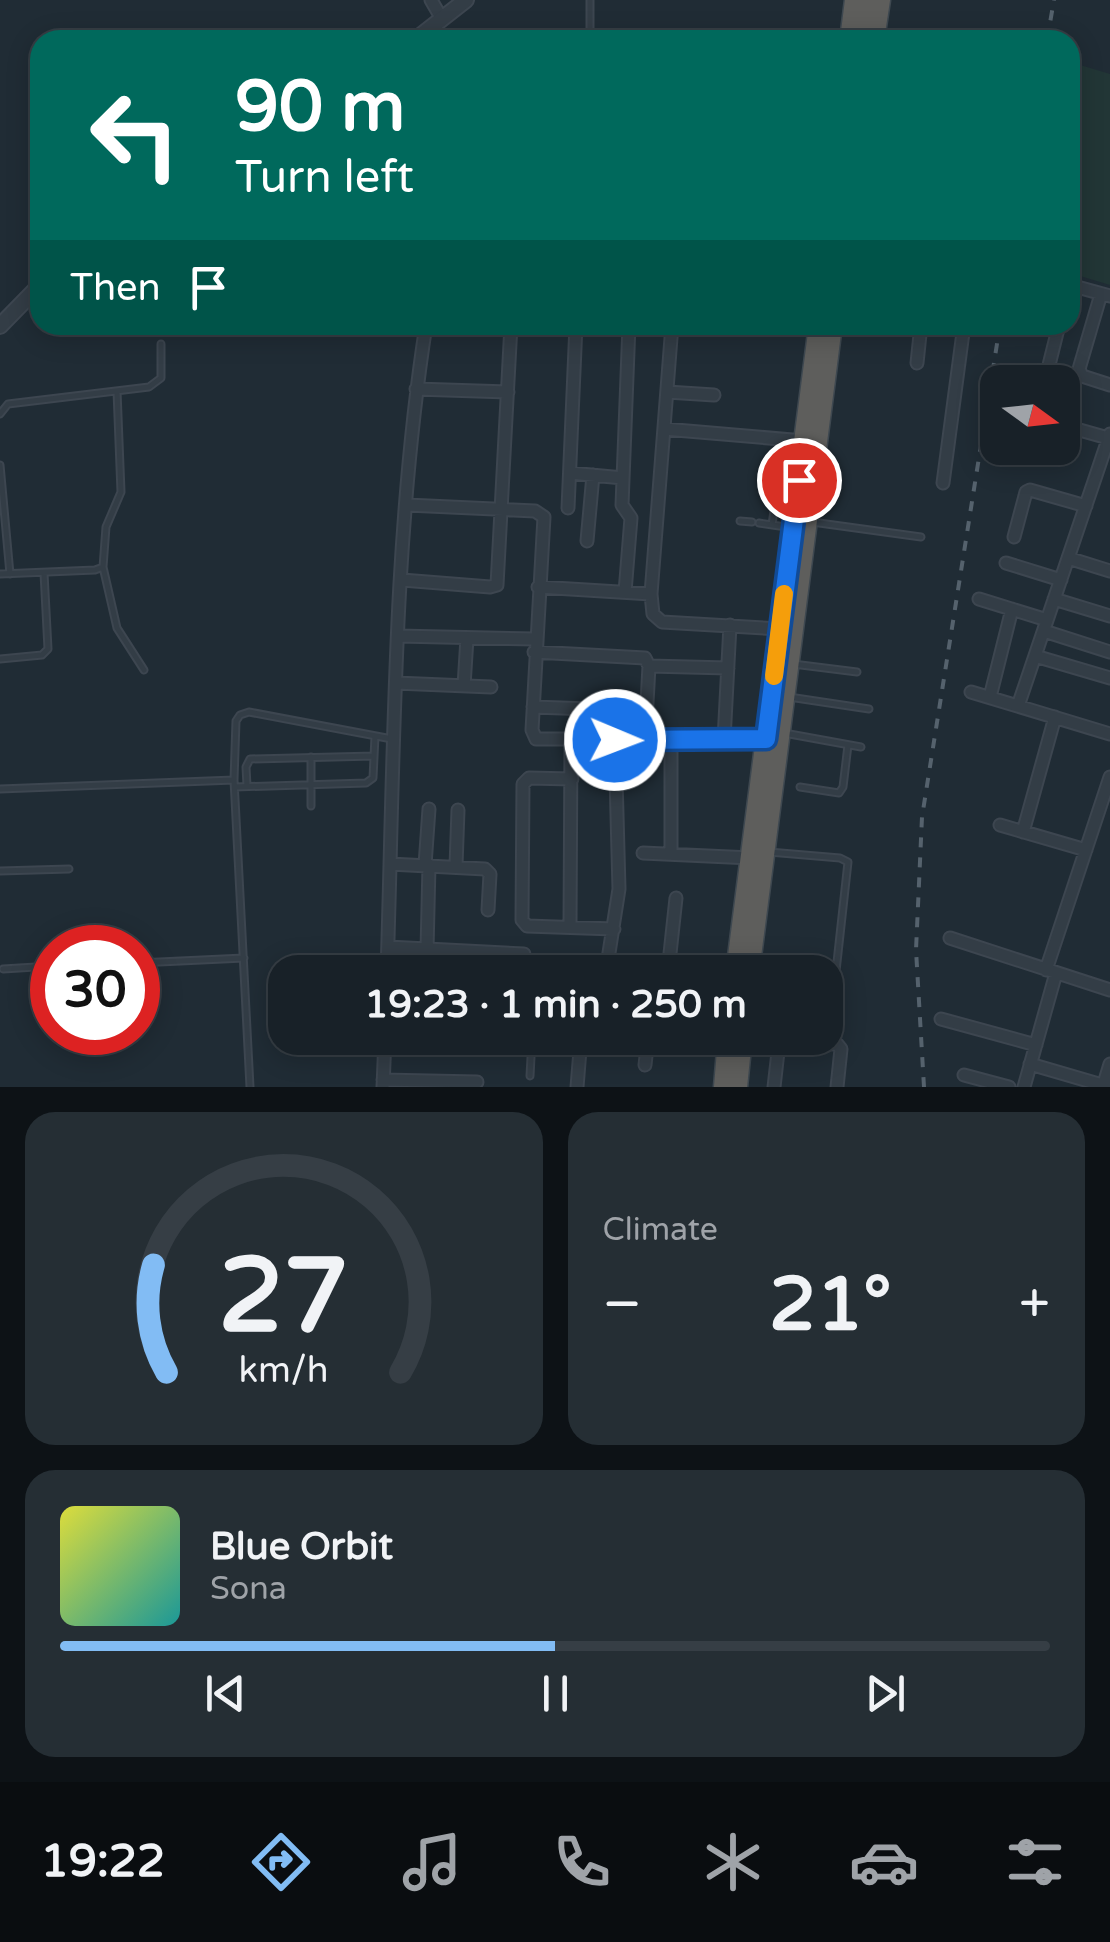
<!DOCTYPE html>
<meta charset="utf-8">
<style>
:root{--surface:#182128;--page:#252e34;--text:#f1f3f6;--muted:#9fa3a8;--line:#363e45;--accent:#82bcf4}
body{margin:0;font-family:"Varela Round",sans-serif;background:var(--page);color:var(--text);height:100vh;display:flex;flex-direction:column;font-size:38px;white-space:nowrap}
*{box-sizing:border-box;margin:0}
p{font-size:32px;color:var(--muted)}
.icon{flex:none;width:55px;height:55px;fill:none;stroke:currentColor;stroke-width:2;stroke-linecap:round;stroke-linejoin:round}
.map{position:relative;height:1087px;overflow:hidden}
.sheet{display:flex;flex-direction:column;gap:25px;padding:25px;background:#0d1216;flex:1}
.sheet>*{flex:none}
.guide{position:absolute;left:30px;top:30px;width:1050px;height:305px;border-radius:30px;box-shadow:0 5px 25px #0003,0 0 0 2px var(--line);background:#00695c;color:#fff;overflow:hidden}
.needle{width:65px;rotate:105deg}
.buttons{position:absolute;left:980px;top:365px;display:grid;gap:20px}
.buttons a{display:grid;place-items:center;width:100px;height:100px;border-radius:20px;background:var(--surface);box-shadow:0 5px 25px #0003,0 0 0 2px var(--line);font-size:50px}
.speed{position:absolute;left:30px;top:925px;display:flex;gap:20px;font-size:50px;font-weight:700;text-align:center}
.speed>*{display:grid;place-content:center;width:130px;height:130px;border-radius:50%;background:var(--surface);box-shadow:0 5px 25px #0003,0 0 0 2px var(--line);line-height:1}
.speed .limit{border:15px solid #d22;background:#fff;color:#111}
.pin{position:absolute;display:grid;place-items:center;width:85px;height:85px;color:#fff;margin:-42px;border:5px solid #fff;border-radius:50%;box-shadow:0 2px 10px #0007}
.me{position:absolute;width:110px;margin:-55px;rotate:91deg;stroke-linejoin:round;filter:drop-shadow(0 0 8px #0008)}
.turn{display:flex;align-items:center;gap:35px;height:210px;padding:0 40px;font-size:45px}
.turn .icon{width:130px;height:130px;stroke-width:2.5}
.turn b{display:block;font-size:70px;line-height:85px}
.then{display:flex;align-items:center;height:95px;padding:0 40px;background:#0003;gap:20px;font-size:38px}
.big{font-size:75px;font-weight:800;line-height:1.1}
.sheet .card{flex:1;display:flex;flex-direction:column;justify-content:center;gap:15px;min-width:0;padding:0 35px;border-radius:30px;background:var(--page)}
.sheet .dial{align-items:center;gap:0}
.dial svg{height:260px;overflow:visible;fill:none;stroke:var(--line);stroke-width:7;stroke-linecap:round;text-anchor:middle}
.dial text{fill:var(--text);stroke:none}
.song{display:flex;align-items:center;gap:30px}
.cover{width:120px;height:120px;border-radius:15px;background:linear-gradient(135deg,hsl(60 70% 55%),hsl(180 70% 35%))}
.played{height:10px;border-radius:5px;background:linear-gradient(90deg,var(--accent) 50%,var(--line) 50%)}
.keys{display:flex;justify-content:space-around;direction:ltr}
.heat{display:flex;justify-content:space-between;align-items:center;font-size:55px;direction:ltr}
.sheet .tiles{flex:1;display:grid;gap:25px;grid-template-columns:1fr 1fr}
.card:last-child{grid-column:span 2}
.trip{position:absolute;left:268px;top:955px;width:575px;height:100px;border-radius:30px;background:var(--surface);box-shadow:0 5px 25px #0003,0 0 0 2px var(--line);font-weight:800;line-height:100px;text-align:center}
.dock{display:flex;height:160px;justify-content:space-around;align-items:center;background:#0a0d10;color:var(--muted)}
.dock .icon{width:70px;height:70px}
.dock .selected{color:var(--accent)}
.dock b{font-size:45px;color:var(--text)}
.map>svg:first-child{display:block}
.green{fill:#223636}
.lines{fill:none;stroke-linecap:round;stroke-linejoin:round}
.service-casing{stroke:#3d4650;stroke-width:9}
.minor-casing{stroke:#3d4650;stroke-width:15}
.tertiary-casing{stroke:#3d4650;stroke-width:18}
.trunk-casing{stroke:#3e4850;stroke-width:21}
.service{stroke:#333d46;stroke-width:5}
.minor{stroke:#333d46;stroke-width:11}
.tertiary{stroke:#333d46;stroke-width:14}
.trunk{stroke:#5e5e5c;stroke-width:18}
.rail{stroke:#55626d;stroke-width:4;stroke-dasharray:10 10;stroke-linecap:butt}
.route-casing{stroke:#114b97;stroke-width:25}
.route{stroke:#1a73e8;stroke-width:18}
.slow{stroke:#f59e0b;stroke-width:18}
</style>
<div class="map">
<svg width="1110" height="1087" viewBox="0 0 1110 1087">
<rect width="100%" height="100%" fill="#202c35"/>
<!-- green -->
<path class="green" d="M1077 64 1110 74V285L1070 273V104Z"/>
<g class="lines">
<defs>
<path id="service" d="M590 0V40
M208 325V330
M282 325 287 329 293 325
M0 414 8 404 149 387 161 378V344
M0 465 10 574
M740 521 752 522
M812 522 921 537
M759 523 786 527
M772 525 780 467
M103 567 117 628 144 670
M0 574 95 570 103 567 106 527 121 492 117 391
M0 659 42 655 48 649 44 573
M793 664 857 672
M789 697 869 709
M784 733 861 747
M311 757V806
M247 786 246 767 250 759 374 756
M235 787 366 783 373 778 375 736
M800 787 839 793 843 787 848 745
M0 789 234 780
M769 852 840 858 848 862 828 1044
M0 871 69 869
M138 963 244 958
M3 969 52 966
M530 1076 532 1038
M250 1087 234 780 236 721 240 715 249 712 392 739"/>
<path id="minor" d="M431 0 442 19
M1070 285 1110 296
M1101 294 1079 369 1082 376 1110 385
M672 325 651 594 653 614 662 622 780 629
M917 363 921 325
M1048 369 1059 325
M416 389 508 392
M667 392 714 395
M1062 425 1108 438
M664 429 804 441
M570 473 623 478
M943 483 964 325
M407 505 535 511 544 517 532 730 536 739H771
M568 508 576 325
M1014 537 1026 492 1030 490 1086 506
M587 541 593 475
M1068 558 1110 571
M1006 563 1061 580
M402 580 490 587 497 585 511 325
M538 587 651 594
M625 592 631 518 622 505 629 325
M979 599 1047 620
M1054 599 1110 616
M1044 631 1110 652
M398 636 535 639
M534 652 645 658 649 666 645 740
M1035 656 1110 678
M649 666 728 668
M396 683 491 687
M464 686 467 638
M971 692 1110 734
M990 697 1012 609
M1018 706 1110 434
M533 707 647 711
M671 740V854
M724 740 730 625
M572 779 529 778 523 784 522 920 527 926 614 929
M1000 825 1086 850
M1023 832 1055 717
M643 853 751 858
M390 864 485 869 490 874 488 910
M425 865 429 809
M456 866 458 810
M570 927 571 740
M950 938 1110 990
M388 947 524 954
M427 950 429 865
M387 968 442 972
M1046 970 1110 777
M387 972C394 757 393 538 426 325
M606 972 619 889 615 740
M668 972 676 898
M941 1019 1036 1045
M384 1041H472
M736 1042 837 1044 841 1049 837 1087
M1030 1064 1109 1087
M645 1065 648 1038
M964 1075 1009 1087
M383 1080 477 1082
M383 1087 385 1038
M577 1087 581 1038
M774 1087 779 1043
M1024 1087 1056 973
M1103 1087 1110 1064"/>
<path id="tertiary" d="M415 40 466 0
M0 326 40 285"/>
<path id="trunk" d="M849 40 854 0
M861 40 868 0
M875 40 881 0
M735 972 818 325
M750 972 833 325
M723 1087 727 1038
M738 1087 743 1038"/>
</defs>
<!-- service casing -->
<use href="#service" class="service-casing"/>
<!-- minor casing -->
<use href="#minor" class="minor-casing"/>
<!-- tertiary casing -->
<use href="#tertiary" class="tertiary-casing"/>
<!-- trunk casing -->
<use href="#trunk" class="trunk-casing"/>
<!-- service -->
<use href="#service" class="service"/>
<!-- minor -->
<use href="#minor" class="minor"/>
<!-- tertiary -->
<use href="#tertiary" class="tertiary"/>
<!-- trunk -->
<use href="#trunk" class="trunk"/>
<!-- rail -->
<path class="rail" d="M1047 40 1054 0
M924 1087 916 950 922 817 1000 325"/>
</g>
<g class="lines">
<defs>
<path id="route" d="M615 740 766 739 799 480"/>
</defs>
<!-- route casing -->
<use href="#route" class="route-casing"/>
<!-- route -->
<use href="#route" class="route"/>
<!-- slow -->
<path class="slow" d="M774 676 784 594"/>
</g>
</svg>
<div class="buttons">
<a><svg class="needle" viewBox="-14 -14 28 28"><path d="M0-13l5 13h-10z" fill="#e53935"/><path d="M0 13l5-13h-10z" fill="#9fa3a8"/></svg></a>
</div>
<div class="speed"><div class="limit">30</div></div>
<div class="pin" style="left:799px;top:480px;background:#d93025"><svg class="icon" aria-label="arrive" viewBox="0 0 24 24"><path d="M6 21V4h12l-3 4 3 4H6"/></svg></div>
<svg class="me" style="left:615px;top:740px" viewBox="-20 -20 40 40"><circle r="17" fill="#1a73e8" stroke="#fff" stroke-width="3"/><path d="M0-11L8 9 0 5-8 9z" fill="#fff"/></svg>
<div class="trip">19:23 · 1 min · 250 m</div>
<div class="guide">
<div class="turn"><svg class="icon" aria-label="left" viewBox="0 0 24 24"><path d="M17 20v-9H6M10 6l-5 5 5 5"/></svg><div><b>90 m</b>Turn left</div></div>
<div class="then">Then<svg class="icon" aria-label="arrive" viewBox="0 0 24 24"><path d="M6 21V4h12l-3 4 3 4H6"/></svg></div>
</div>
</div>
<section class="sheet">
<div class="tiles">
<div class="card dial"><svg viewBox="0 0 100 80">
<path d="M14 69A42 42 0 1 1 86 69"/>
<path d="M14 69A42 42 0 0 1 10 36" stroke="#82bcf4"/>
<text x="50" y="56" font-size="32" font-weight="700">27</text>
<text x="50" y="72" font-size="11">km/h</text>
</svg></div>
<div class="card"><p>Climate</p>
<div class="heat"><a>−</a><b class="big">21°</b><a>+</a></div>
</div>
<div class="card">
<div class="song"><i class="cover"></i><div><b>Blue Orbit</b><p>Sona</p></div></div>
<div class="played"></div>
<div class="keys"><svg class="icon" aria-label="previous" viewBox="0 0 24 24"><path d="M18 5L8 12l10 7zM5 5v14"/></svg><svg class="icon" aria-label="pause" viewBox="0 0 24 24"><path d="M8 5v14M16 5v14"/></svg><svg class="icon" aria-label="next" viewBox="0 0 24 24"><path d="M6 5l10 7-10 7zM19 5v14"/></svg></div>
</div>
</div>
</section>
<nav class="dock">
<b>19:22</b>
<svg class="icon selected" aria-label="directions" viewBox="0 0 24 24"><path d="M12 3l9 9-9 9-9-9zM9 14v-3h6M13 9l2 2-2 2"/></svg>
<svg class="icon" aria-label="music" viewBox="0 0 24 24"><path d="M9 18V5l10-2v13"/><circle cx="6" cy="18" r="3"/><circle cx="16" cy="16" r="3"/></svg>
<svg class="icon" aria-label="phone" viewBox="0 0 24 24"><path d="M5 4h4l2 5-3 2q2 4 5 5l2-3 5 2v4C11 20 4 13 5 4z"/></svg>
<svg class="icon" aria-label="climate" viewBox="0 0 24 24"><path d="M12 3v18M4 7l16 10M4 17L20 7"/></svg>
<svg class="icon" aria-label="car" viewBox="0 0 24 24"><path d="M5 17H2v-5l4-1 3-4h7l3 4 3 1v5h-3M9 17h6M6 11h13"/><circle cx="7" cy="17" r="2"/><circle cx="17" cy="17" r="2"/></svg>
<svg class="icon" aria-label="filters" viewBox="0 0 24 24"><path d="M4 7h16M4 17h16"/><circle cx="9" cy="7" r="2"/><circle cx="15" cy="17" r="2"/></svg>
</nav>
